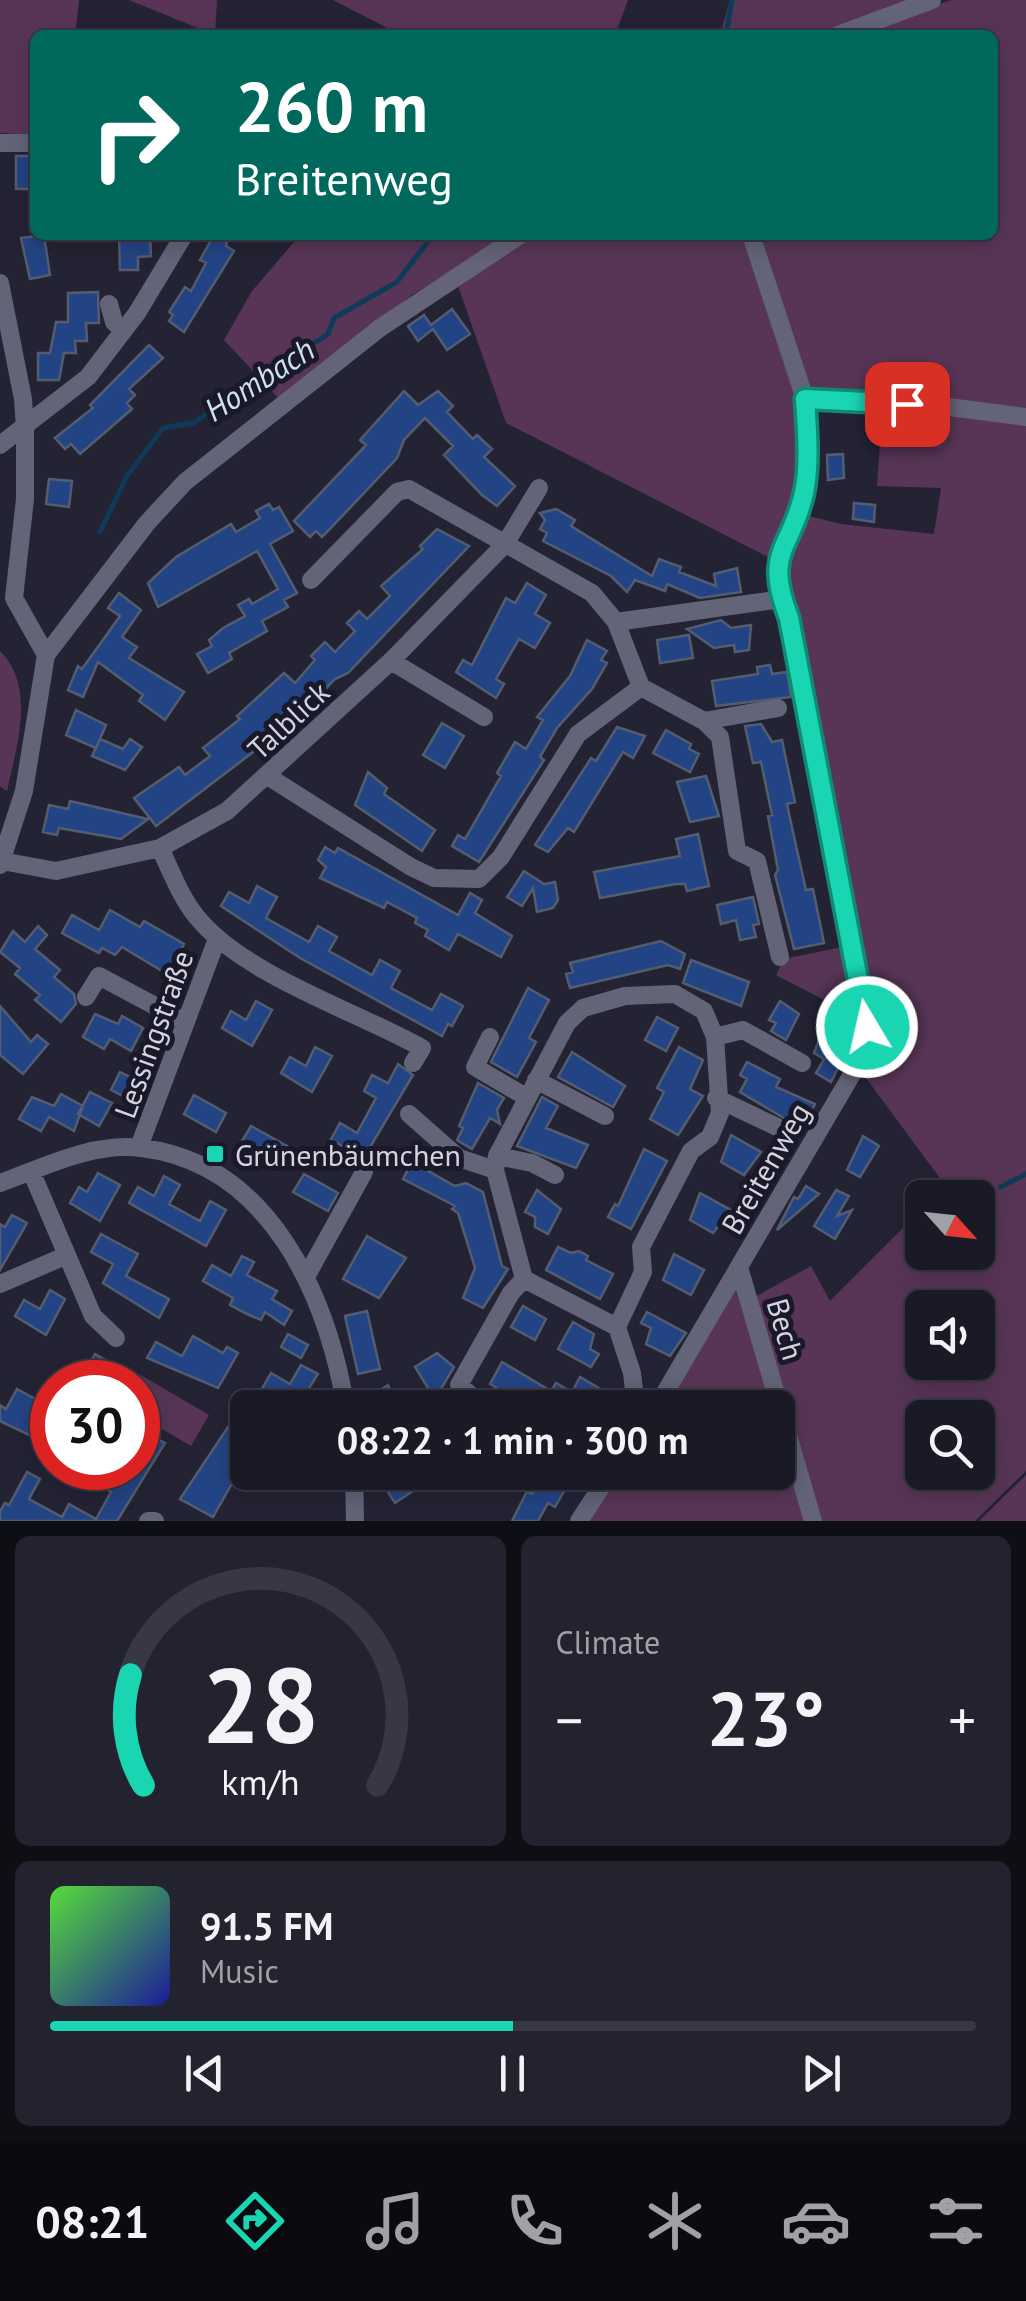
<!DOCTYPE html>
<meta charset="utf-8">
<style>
:root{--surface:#1a1a27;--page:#23232f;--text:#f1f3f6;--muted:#9fa1a7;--line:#383844;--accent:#19d5b2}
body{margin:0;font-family:"PT Sans",sans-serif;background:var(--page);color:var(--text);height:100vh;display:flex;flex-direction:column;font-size:38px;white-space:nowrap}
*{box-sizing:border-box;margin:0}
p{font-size:32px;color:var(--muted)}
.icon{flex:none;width:55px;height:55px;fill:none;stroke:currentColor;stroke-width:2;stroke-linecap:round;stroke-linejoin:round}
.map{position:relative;height:1521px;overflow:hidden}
.sheet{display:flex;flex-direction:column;gap:15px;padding:15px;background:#0e0e15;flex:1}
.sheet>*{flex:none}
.top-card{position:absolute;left:30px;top:30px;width:968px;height:210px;border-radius:15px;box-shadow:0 5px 25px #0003,0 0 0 2px var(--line);background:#00695c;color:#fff;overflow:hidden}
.needle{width:65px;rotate:117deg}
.tools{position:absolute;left:905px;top:1180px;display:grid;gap:20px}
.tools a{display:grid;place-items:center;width:90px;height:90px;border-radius:15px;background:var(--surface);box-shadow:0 5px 25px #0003,0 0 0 2px var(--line);font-size:50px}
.speed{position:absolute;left:30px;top:1360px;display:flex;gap:20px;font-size:50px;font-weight:700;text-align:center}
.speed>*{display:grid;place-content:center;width:130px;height:130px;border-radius:50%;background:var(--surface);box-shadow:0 5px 25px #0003,0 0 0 2px var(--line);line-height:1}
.speed .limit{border:15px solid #d22;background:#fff;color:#111}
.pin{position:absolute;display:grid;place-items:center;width:85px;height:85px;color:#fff;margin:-42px;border-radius:20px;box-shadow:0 5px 15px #0006}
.me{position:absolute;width:110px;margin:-55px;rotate:351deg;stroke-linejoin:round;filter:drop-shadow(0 0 8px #0008)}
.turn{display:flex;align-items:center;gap:35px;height:210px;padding:0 40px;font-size:45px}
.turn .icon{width:130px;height:130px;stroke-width:2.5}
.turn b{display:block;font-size:70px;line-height:85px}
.big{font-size:75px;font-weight:700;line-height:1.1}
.sheet .tile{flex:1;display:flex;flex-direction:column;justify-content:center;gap:15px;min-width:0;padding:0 35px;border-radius:15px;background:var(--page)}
.sheet .dial{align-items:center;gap:0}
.dial svg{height:260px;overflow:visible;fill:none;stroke:var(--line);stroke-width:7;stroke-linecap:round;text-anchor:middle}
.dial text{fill:var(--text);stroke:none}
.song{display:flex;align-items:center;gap:30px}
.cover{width:120px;height:120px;border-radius:15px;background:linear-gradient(135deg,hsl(110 70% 55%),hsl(240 70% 35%))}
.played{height:10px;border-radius:5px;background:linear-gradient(90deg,var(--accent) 50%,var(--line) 50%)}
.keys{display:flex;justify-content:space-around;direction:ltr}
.heat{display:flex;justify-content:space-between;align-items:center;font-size:55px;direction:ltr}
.sheet .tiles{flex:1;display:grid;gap:15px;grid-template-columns:1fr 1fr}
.tile:last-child{grid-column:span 2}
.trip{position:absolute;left:230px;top:1390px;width:565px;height:100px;border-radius:15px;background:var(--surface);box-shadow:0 5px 25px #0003,0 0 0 2px var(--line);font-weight:700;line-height:100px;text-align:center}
.tabs{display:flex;height:160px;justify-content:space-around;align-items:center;background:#0a0a10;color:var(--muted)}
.tabs .icon{width:70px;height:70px}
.tabs .current{color:var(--accent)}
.tabs b{font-size:45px;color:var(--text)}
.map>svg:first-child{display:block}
.green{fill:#583557;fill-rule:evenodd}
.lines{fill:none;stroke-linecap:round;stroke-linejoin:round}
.stream{stroke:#0e3c58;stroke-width:5}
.building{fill:#234484;stroke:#535d6f;stroke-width:2.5}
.minor{stroke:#646479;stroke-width:18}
.route-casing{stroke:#108a74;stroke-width:25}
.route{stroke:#19d5b2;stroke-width:18}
.poi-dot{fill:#19d5b2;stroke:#19192a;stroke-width:4}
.labels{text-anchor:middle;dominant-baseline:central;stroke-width:10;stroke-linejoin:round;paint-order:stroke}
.street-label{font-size:30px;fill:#d4d4e0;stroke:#19192a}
.poi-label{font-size:30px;fill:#d4d4e0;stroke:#19192a;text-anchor:start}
.water-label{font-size:32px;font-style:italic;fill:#cde1f0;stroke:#19192a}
</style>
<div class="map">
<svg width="1026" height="1521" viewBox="0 0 1026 1521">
<rect width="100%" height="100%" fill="#232334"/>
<!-- green -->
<path class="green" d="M0 0H79L75 35H35V135L0 133Z
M129 0H217L215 35Z
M333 0H628L615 35H401Z
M730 0H917L817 35H720Z
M951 0H1026V1471L975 1521H815L753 1298 811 1266 830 1301 922 1209V1252H978V1198L934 1197 945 1185 860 1070 869 1051 780 562 800 514 841 524 934 534 941 488 877 486 883 401 810 393 754 235H992V35H850ZM922 1308H978V1362H922ZM922 1418H978V1472H922Z
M300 235H509L412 295 279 399 224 340 252 291Z
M532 235H743L803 401 790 508 770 558 506 423 456 280Z
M0 651C36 686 17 746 7 791L0 786Z
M847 946 859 1018 776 975 784 959Z
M740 1280 777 1407 663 1408Z
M139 1374 209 1415 191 1446 138 1415V1382H134Z
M778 1411 809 1521H586L623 1473 778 1472Z
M1026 1475V1521H979Z"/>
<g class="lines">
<!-- stream -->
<path class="stream" d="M726 35 732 0
M100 532 127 476 163 428 193 423 328 334 334 318 397 282 433 235
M1001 1187 1026 1174"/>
</g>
<!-- building -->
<path class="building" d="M16 156H30V189H16Z
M44 235 50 275 30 279 21 238Z
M119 235H150L151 256 138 257V270H120Z
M214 235H228L226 246 234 251 184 332 169 321 173 315 169 312 185 287 191 291 206 263 200 260Z
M98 292 99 323H86L87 341H75L76 353H64L59 380H38V353H50L56 322H68V293Z
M452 309 470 334 447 350 433 329 418 341 408 326 424 315 431 325Z
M149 345 163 358 129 389 135 395 127 403 132 409 80 454 71 444 65 449 55 438 93 408 90 405Z
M404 391 418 405 438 391 453 406 447 412 473 439 477 435 492 449 484 457 515 486 497 506 482 495 444 455 453 446 425 418 404 440 397 458 329 530 322 537 316 531 310 537 294 521 366 445 360 440Z
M843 454 844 478 828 480 827 455Z
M49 479 72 481 69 507 46 504Z
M854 503 875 505 874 522 853 519Z
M269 504 273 510 279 507 293 531 270 544 297 593 284 600 288 607 262 621 267 631 229 653 232 659 208 673 197 654 212 646 209 640 223 628 245 616 238 605 249 599 252 604 278 589 257 551 158 607 148 583 176 557 231 524 236 532 260 518 256 511Z
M556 509 575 520 571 526 652 576 659 559 681 567 679 572 716 586 714 574 737 568 741 592 700 598 667 584 665 591 635 580 627 592 611 576 543 541 547 533 540 529 545 520 540 513Z
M437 529 469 546 348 673 335 679 314 701 310 697 273 737 156 826 134 798 179 767 185 775 210 756 203 748 240 719 237 716 284 673 295 683 315 660 311 656 325 642 335 652 355 631 347 623 359 611 367 619 390 596 381 586 423 549 420 546Z
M527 583 546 595 535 614 550 623 535 648 519 639 496 679 504 684 496 698 456 672 463 660 472 665 506 598 515 603Z
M119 593 141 610 122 637 137 647 129 658 184 692 165 720 139 701 143 695 98 662 83 697 68 690 78 666 82 669 120 616 108 608Z
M721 620 731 628 751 625 749 650 735 652 734 645 714 648 687 629Z
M689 635 693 658 660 663 657 640Z
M587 640 607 651 601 660 607 663 592 689 557 728 540 757 544 760 479 862 452 846 458 835 465 839 501 776 497 773 515 742 526 749 543 720 537 717 570 676Z
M770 665 772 674 787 672 791 697 716 706 712 681 758 674 757 667Z
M76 710 106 725 96 748 66 735Z
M442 723 464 736 445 768 423 755Z
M761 724 772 742 782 740 795 802 787 804 793 832 806 890 813 889 824 943 794 949 775 875 778 870 768 816 772 815 761 762 753 763 745 726Z
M617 727 645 736 633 758 623 752 574 832 568 828 548 852 535 845 591 758 596 761Z
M666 730 691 744 689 749 699 754 690 772 653 753Z
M100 739 123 749 130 739 142 747 125 770 92 756Z
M368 772 387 788 384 794 435 830 422 851 355 805Z
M706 776 719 816 690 822 677 782Z
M70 801 148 819 121 839 59 828 57 835 43 832 49 805 68 809Z
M698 834 709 886 687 891 685 884H676L600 898 594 872 680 856 676 839Z
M325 847 335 853 338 848 458 915 470 893 482 900 475 913 512 936 501 957 458 934 449 950 425 936 428 930 415 923 417 918 387 902 384 908 320 878 326 867 318 860Z
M524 871 544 884 555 882 558 900 553 908 537 912 533 888 522 906 507 897Z
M257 886 277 897 266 918 309 942 318 926 337 937 329 951 372 975 380 960 400 971 391 988 432 1010 441 994 463 1006 452 1026 448 1024 442 1036 300 958 221 906 229 892 249 903Z
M753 897 759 924 753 925 756 937 740 940 736 920 721 924 717 905Z
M110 910 140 927 144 921 184 944 167 974 122 947 115 955 102 948 99 953 62 933 72 915 99 930Z
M38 926 47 935 35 949 60 970 54 977 74 994 76 1004 61 1022 35 1000 40 995 15 974 20 968 0 952 13 931 25 942Z
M661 941 685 954 680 969 668 965 570 988 566 974 573 972 570 963Z
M691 960 749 982 741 1006 683 983Z
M528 988 549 1000 529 1038 536 1042 517 1077 491 1062Z
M256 1001 272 1010 252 1046 222 1028 231 1011 246 1020Z
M780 1001 799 1014 786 1040 771 1031 776 1023 769 1020Z
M0 1006 31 1042 37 1035 48 1044 23 1074 0 1055Z
M95 1014 118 1024 122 1016 143 1028 131 1051 110 1039 104 1049 83 1037Z
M657 1017 678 1028 666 1051 645 1040Z
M825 1023 850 1044 831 1082 816 1073 824 1059 814 1053Z
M315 1047 332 1056 312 1092 281 1073 290 1057 306 1066Z
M679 1047 703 1060 690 1089 703 1096 678 1135 650 1119 664 1092 657 1088Z
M572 1052 625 1086 613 1107 558 1077Z
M747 1062 780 1079 776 1087 815 1104 795 1142 785 1136 789 1121 740 1092 747 1079 740 1075Z
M398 1064 413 1075 363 1159 331 1139 340 1123 357 1133 376 1098 364 1091 372 1075 388 1083Z
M120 1072 142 1083 133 1101 111 1090Z
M478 1083 504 1098 497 1110 500 1124 490 1118 472 1149 457 1140 463 1128 459 1126Z
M90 1092 112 1103 99 1126 78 1114Z
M61 1094 83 1106 74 1131 49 1117 41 1131 19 1119 32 1097 54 1106Z
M194 1095 226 1113 216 1132 184 1114Z
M542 1097 558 1106 546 1128 588 1145 576 1168 517 1146Z
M251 1126 287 1146 277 1165 238 1148Z
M731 1135 761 1152 744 1175 721 1162Z
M863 1136 879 1146 860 1177 847 1170Z
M644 1149 667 1161 631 1229 608 1217 615 1204 618 1206Z
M412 1162 455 1186 466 1183 483 1192 502 1266 508 1269 483 1308 463 1298 475 1268 458 1213 452 1209 455 1206 403 1179Z
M98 1173 120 1185 100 1221 70 1203 79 1187 87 1192Z
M304 1174 338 1193 328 1211 293 1192Z
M164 1176 180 1185 169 1204 200 1221 210 1201 226 1210 206 1246 129 1203 138 1187 154 1196Z
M806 1186 819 1194 777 1230 794 1197 798 1199Z
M537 1190 561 1209 548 1234 535 1227V1217L525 1212Z
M836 1190 849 1196 837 1216 852 1210 835 1239 814 1226Z
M700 1193 731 1210 713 1233 690 1220Z
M12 1215 27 1223 0 1270V1224L5 1227Z
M101 1234 138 1254 126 1276 169 1299 159 1318 103 1283 113 1264 91 1252Z
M367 1236 406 1258 379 1298 343 1279Z
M558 1247 571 1253 579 1251 588 1256 586 1260 613 1274 600 1299 546 1270Z
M674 1254 704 1270 691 1295 663 1280Z
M242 1256 254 1262 247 1275 277 1291 272 1299 292 1311 284 1325 265 1312 261 1320 247 1314 230 1305 233 1298 203 1281 212 1265 231 1276Z
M50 1290 65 1299 46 1335 15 1316 24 1300 40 1309Z
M523 1306 546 1319 535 1340 511 1327Z
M367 1311 380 1369 358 1374 345 1316Z
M647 1312 686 1333 670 1356 646 1344 651 1328 641 1323Z
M573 1322 594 1334 590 1349 599 1354 591 1367 558 1349Z
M288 1334 308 1345 301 1358 281 1347Z
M193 1336 223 1353 227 1347 238 1353 218 1388 147 1358 156 1342 182 1356Z
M437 1353 454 1367 438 1394 428 1388 415 1367Z
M95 1354 107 1361 104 1368 130 1382H79Z
M502 1362 551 1391 556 1383 572 1392 580 1377 616 1398 611 1408H563L548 1399 544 1408H532L490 1384Z
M301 1365 318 1374 299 1404 283 1395 276 1408H251L271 1373 290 1384Z
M388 1385 398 1408H372L366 1399Z
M17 1389 37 1400 31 1410 52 1422V1446L0 1421V1405L6 1409Z
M248 1397V1455L213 1517 180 1499Z
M148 1434 165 1443 117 1521H0V1511L5 1503 9 1505 27 1472 40 1479 29 1499 62 1517 69 1504 96 1519 111 1492 96 1484 105 1468H138V1454Z
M375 1472H405L416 1489 395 1503Z
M544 1472H575L555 1507 548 1503 538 1521H512L527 1491 532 1494Z"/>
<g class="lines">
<!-- minor -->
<path class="minor" d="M838 35 932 0
M0 143H35
M0 283 23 399 25 428V499L14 598 46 655
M109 304 114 322 123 331
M805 399 941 406 1026 417
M0 445 88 377 137 313 184 235
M311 580 397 492 409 489 592 593 616 622 641 687 704 721 720 737 737 851 757 861 780 957
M616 622 782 599
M391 661 484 717
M704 721 778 708
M269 777 411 867 434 878 479 879 501 857 578 734 641 687
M160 848C171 871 180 896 196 916 243 975 356 1011 422 1048L413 1063
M2 861 56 871 160 848 227 811 391 661 505 544 539 488
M0 865 24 791 46 655 147 523 185 482 380 328 520 235
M86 997 99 976 185 1022
M490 1037 475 1067 526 1097
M715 1037 743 1030 802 1063
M536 1080 605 1116
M716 1098 777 1127
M409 1114 459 1158 495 1170
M139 1147 217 939
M497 1156 532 1163 555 1175
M31 1171 93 1316 116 1338
M0 1183C44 1167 93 1142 141 1148 270 1163 327 1296 346 1408
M739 1267 813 1521
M307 1275 364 1172
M0 1284 65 1256
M617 1327 524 1279 495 1170 497 1156 567 1023 583 1008 625 996 675 994 704 1011 715 1037 720 1113 710 1137 691 1151 641 1247 643 1272 617 1327 632 1373 636 1408
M486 1408 459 1385 511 1293 524 1279
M656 1408 858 1064 867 1027 789 618 777 580V560L804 494 805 399 751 235
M354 1472 355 1521
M148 1521H155
M579 1521 611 1472"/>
</g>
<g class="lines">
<defs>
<path id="route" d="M867 1027 789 618C763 550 791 551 804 493 810 463 807 429 805 399L907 404"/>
</defs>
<!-- route casing -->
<use href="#route" class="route-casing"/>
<!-- route -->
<use href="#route" class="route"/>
</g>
<!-- markers -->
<rect class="poi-dot" x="205" y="1144" width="20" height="20" rx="5"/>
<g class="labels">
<!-- street labels -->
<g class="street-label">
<text transform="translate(288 720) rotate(-43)">Talblick</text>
<text transform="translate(153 1034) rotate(-70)">Lessingstraße</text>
<text transform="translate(765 1168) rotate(-60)">Breitenweg</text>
<text transform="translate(786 1329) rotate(74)">Bech</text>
</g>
<!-- poi labels -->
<g class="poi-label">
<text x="235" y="1154">Grünenbäumchen</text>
</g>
<!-- water labels -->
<g class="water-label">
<text transform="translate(259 379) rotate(-33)">Hombach</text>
</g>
</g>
</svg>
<div class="tools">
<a><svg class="needle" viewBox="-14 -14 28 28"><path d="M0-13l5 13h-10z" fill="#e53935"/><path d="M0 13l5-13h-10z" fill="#9fa1a7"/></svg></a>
<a><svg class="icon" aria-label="sound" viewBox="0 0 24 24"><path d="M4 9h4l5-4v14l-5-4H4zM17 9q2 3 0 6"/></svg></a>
<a><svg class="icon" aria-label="search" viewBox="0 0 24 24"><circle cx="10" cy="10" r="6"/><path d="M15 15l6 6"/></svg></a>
</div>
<div class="speed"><div class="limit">30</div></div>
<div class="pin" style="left:907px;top:404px;background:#d93025"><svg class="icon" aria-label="arrive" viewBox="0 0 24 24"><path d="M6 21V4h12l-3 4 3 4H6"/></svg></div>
<svg class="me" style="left:867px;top:1027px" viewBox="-20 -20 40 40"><circle r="17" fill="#19d5b2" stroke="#fff" stroke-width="3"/><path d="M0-11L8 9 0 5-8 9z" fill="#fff"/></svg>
<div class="trip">08:22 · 1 min · 300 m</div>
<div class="top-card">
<div class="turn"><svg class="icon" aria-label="right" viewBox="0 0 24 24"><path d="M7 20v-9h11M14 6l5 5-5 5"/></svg><div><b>260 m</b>Breitenweg</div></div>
</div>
</div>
<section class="sheet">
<div class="tiles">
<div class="tile dial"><svg viewBox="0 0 100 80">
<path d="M14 69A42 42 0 1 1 86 69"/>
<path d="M14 69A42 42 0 0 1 10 35" stroke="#19d5b2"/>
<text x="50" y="56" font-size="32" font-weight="700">28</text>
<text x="50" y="72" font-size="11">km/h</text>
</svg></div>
<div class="tile"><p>Climate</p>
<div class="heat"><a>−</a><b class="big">23°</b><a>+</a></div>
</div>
<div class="tile">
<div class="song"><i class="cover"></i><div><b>91.5 FM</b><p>Music</p></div></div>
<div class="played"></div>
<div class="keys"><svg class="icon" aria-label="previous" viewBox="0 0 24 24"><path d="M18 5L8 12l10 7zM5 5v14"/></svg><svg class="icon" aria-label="pause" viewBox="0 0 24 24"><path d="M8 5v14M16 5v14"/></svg><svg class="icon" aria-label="next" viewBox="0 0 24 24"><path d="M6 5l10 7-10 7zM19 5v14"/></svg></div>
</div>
</div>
</section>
<nav class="tabs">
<b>08:21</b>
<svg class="icon current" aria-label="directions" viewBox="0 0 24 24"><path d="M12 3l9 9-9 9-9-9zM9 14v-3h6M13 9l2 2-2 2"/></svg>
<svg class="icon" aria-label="music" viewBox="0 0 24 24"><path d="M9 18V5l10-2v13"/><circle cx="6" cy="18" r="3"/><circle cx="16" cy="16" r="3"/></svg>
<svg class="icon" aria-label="phone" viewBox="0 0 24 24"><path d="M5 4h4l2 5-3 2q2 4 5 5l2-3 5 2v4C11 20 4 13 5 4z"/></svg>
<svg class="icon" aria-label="climate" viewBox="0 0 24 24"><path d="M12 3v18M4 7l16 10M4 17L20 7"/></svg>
<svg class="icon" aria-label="car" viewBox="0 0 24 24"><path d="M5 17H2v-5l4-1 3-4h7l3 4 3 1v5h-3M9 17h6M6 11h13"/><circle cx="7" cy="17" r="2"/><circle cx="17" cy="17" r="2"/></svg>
<svg class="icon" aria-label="filters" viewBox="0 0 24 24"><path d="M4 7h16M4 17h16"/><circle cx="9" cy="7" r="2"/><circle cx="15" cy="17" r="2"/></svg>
</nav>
